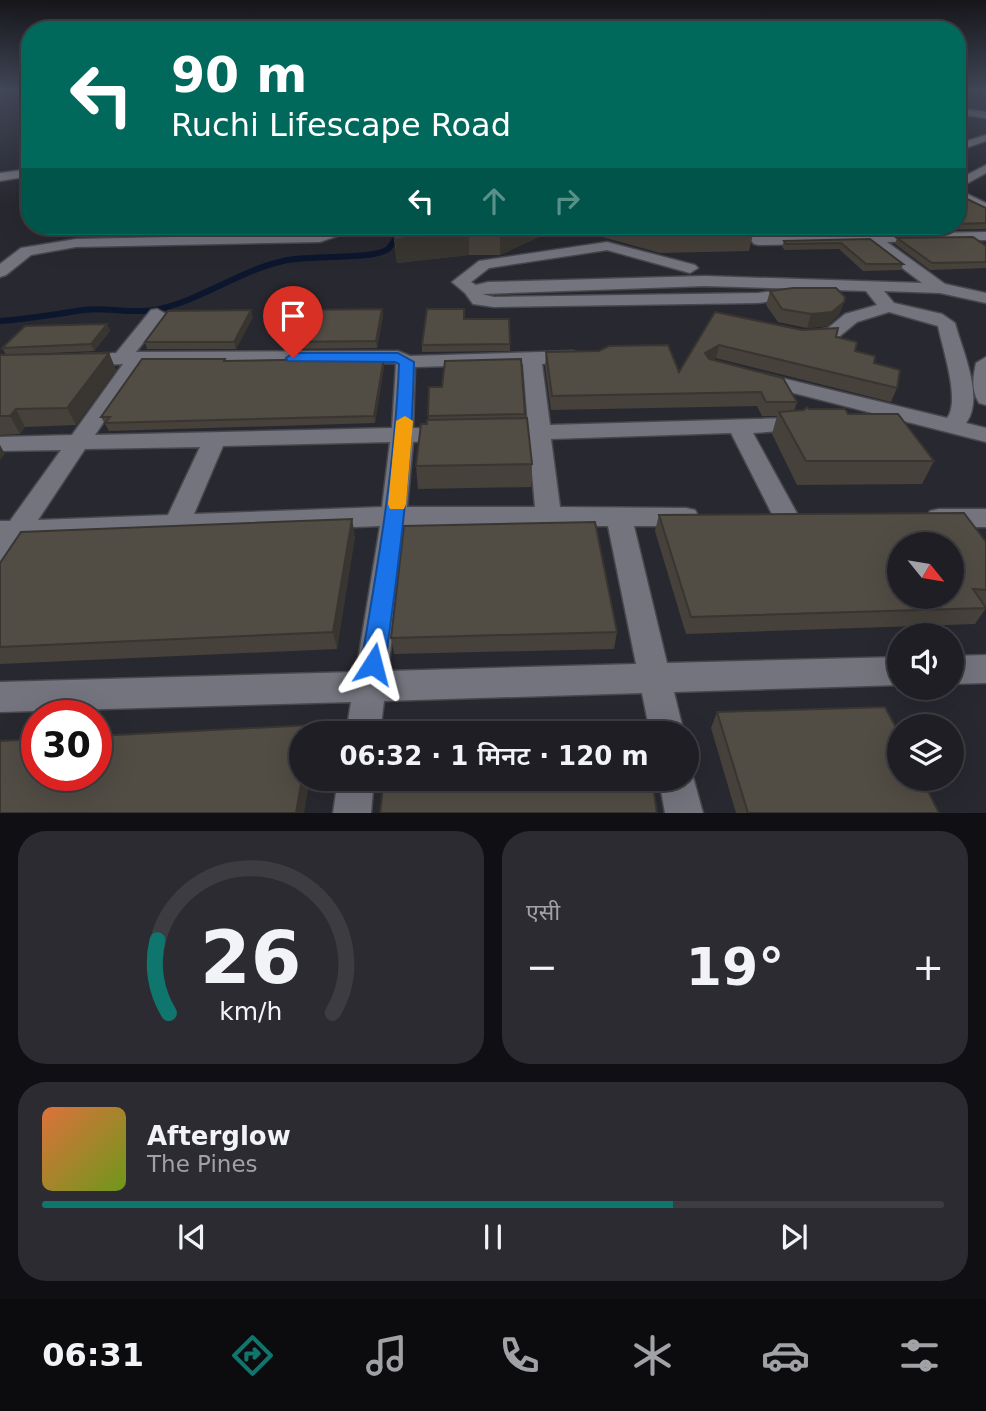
<!DOCTYPE html>
<html lang="hi">
<meta charset="utf-8">
<style>
:root{--surface:#1e1e24;--page:#2b2b31;--text:#f1f3f6;--muted:#a1a2a6;--line:#3c3c41;--accent:#0f766e}
body{margin:0;font-family:"DejaVu Sans","Noto Sans Devanagari",sans-serif;background:var(--page);color:var(--text);height:100vh;display:flex;flex-direction:column;font-size:26px;white-space:nowrap}
*{box-sizing:border-box;margin:0}
p{font-size:23px;color:var(--muted)}
.icon{flex:none;width:38px;height:38px;fill:none;stroke:currentColor;stroke-width:2;stroke-linecap:round;stroke-linejoin:round}
.map{position:relative;height:813px;overflow:hidden}
.drawer{display:flex;flex-direction:column;gap:18px;padding:18px;background:#101014;flex:1}
.drawer>*{flex:none}
.guide{position:absolute;left:21px;top:21px;width:945px;height:214px;border-radius:28px;box-shadow:0 7px 28px #0002,0 0 0 2px var(--line);background:#00695c;color:#fff;overflow:hidden}
.needle{width:46px;rotate:120deg}
.tools{position:absolute;left:887px;top:532px;display:grid;gap:14px}
.tools a{display:grid;place-items:center;width:77px;height:77px;border-radius:50%;background:var(--surface);box-shadow:0 7px 28px #0002,0 0 0 2px var(--line);font-size:35px}
.speed{position:absolute;left:21px;top:700px;display:flex;gap:14px;font-size:35px;font-weight:700;text-align:center}
.speed>*{display:grid;place-content:center;width:91px;height:91px;border-radius:50%;background:var(--surface);box-shadow:0 7px 28px #0002,0 0 0 2px var(--line);line-height:1}
.speed .limit{border:10px solid #d22;background:#fff;color:#111}
.pin{position:absolute;display:grid;place-items:center;width:60px;height:60px;color:#fff;margin:-72px -30px;border-radius:50% 50% 50% 0;rotate:-45deg;box-shadow:0 0 7px #0007}
.pin .icon{rotate:45deg}
.me{position:absolute;width:77px;margin:-38px;rotate:9deg;stroke-linejoin:round;filter:drop-shadow(0 0 5px #0008)}
.turn{display:flex;align-items:center;gap:24px;height:147px;padding:0 35px;font-size:32px}
.turn .icon{width:91px;height:91px;stroke-width:2.5}
.turn b{display:block;font-size:49px;line-height:60px}
.lanes{display:flex;align-items:center;height:66px;padding:0 35px;background:#0003;justify-content:center;gap:35px;direction:ltr}
.lanes .off{opacity:.35}
.big{font-size:52px;font-weight:600;line-height:1.1}
.drawer .tile{flex:1;display:flex;flex-direction:column;justify-content:center;gap:10px;min-width:0;padding:0 24px;border-radius:28px;background:var(--page)}
.drawer .dial{align-items:center;gap:0}
.dial svg{height:182px;overflow:visible;fill:none;stroke:var(--line);stroke-width:7;stroke-linecap:round;text-anchor:middle}
.dial text{fill:var(--text);stroke:none}
.song{display:flex;align-items:center;gap:21px}
.cover{width:84px;height:84px;border-radius:10px;background:linear-gradient(135deg,hsl(20 70% 55%),hsl(80 70% 35%))}
.played{height:7px;border-radius:4px;background:linear-gradient(90deg,var(--accent) 70%,var(--line) 70%)}
.keys{display:flex;justify-content:space-around;direction:ltr}
.heat{display:flex;justify-content:space-between;align-items:center;font-size:38px;direction:ltr}
.drawer .tiles{flex:1;display:grid;gap:18px;grid-template-columns:1fr 1fr}
.tile:last-child{grid-column:span 2}
.trip{position:absolute;left:289px;top:721px;width:410px;height:70px;border-radius:35px;background:var(--surface);box-shadow:0 7px 28px #0002,0 0 0 2px var(--line);font-weight:600;line-height:70px;text-align:center}
.dock{display:flex;height:112px;justify-content:space-around;align-items:center;background:#0c0c0e;color:var(--muted)}
.dock .icon{width:49px;height:49px}
.dock .selected{color:var(--accent)}
.dock b{font-size:32px;color:var(--text)}
.map>svg:first-child{display:block}
.lines{fill:none;stroke-linecap:round;stroke-linejoin:round}
.stream{stroke:#0c162d;stroke-width:6}
.street-casing{stroke:#47474d;stroke-width:3}
.street{fill:#74747e;fill-rule:evenodd}
.wall{fill:#46413a}
.shaded-wall{fill:#393530}
.building{fill:#514c44;stroke:#393530;stroke-width:2;fill-rule:evenodd}
.route{fill:#1a73e8;stroke:#114b97;stroke-width:2}
.slow{fill:#f59e0b}
</style>
<div class="map">
<svg width="986" height="813" viewBox="0 0 986 813">
<rect width="100%" height="100%" fill="#282830"/>
<g class="lines">
<!-- stream -->
<path class="stream" d="M0 321C29 319 56 314 84 310 107 307 131 314 154 310 196 303 239 271 283 261 306 255 374 260 388 249 392 245 396 237 400 232"/>
<defs>
<path id="street" d="M957 108 986 112V118L957 114Z
M986 135V141L957 151V144Z
M986 165V173L957 189V180Z
M30 169V176L0 181V173Z
M957 189 986 203V212L957 198Z
M345 226H365L320 242 76 247 31 255 6 275 0 277V264L21 248 76 239 319 234Z
M740 226H754L763 237 861 234 868 231 876 234 986 232V240L887 242 945 284 986 293V303L940 293 884 291 894 303 942 314 955 323C962 350 985 398 966 423L986 428V442L754 383 751 379 754 375 761 373 947 418C961 401 942 347 938 326L889 312 857 322 840 336 814 341 805 336 808 332 828 328 845 314 877 305 866 291 705 286 482 294 494 297 758 293 788 289 796 294 788 299 758 303 494 307 473 304 465 293 452 282 479 261 607 242 695 265 698 268 690 273 607 250 489 268 471 282 476 285 488 282 705 276 922 283 869 243 759 245 754 244Z
M157 309 166 314 136 352 398 351 410 356 573 351 580 353 583 357 580 361 542 364 550 425 788 418 796 420 799 425 796 430 753 433 799 517 795 524 786 526 777 524 731 433 551 439 560 507 686 508 695 510 699 517 695 524 686 526H634L667 663 900 657V685L674 692 684 733H650L642 693 384 701 380 733H346L351 702 0 712V682L356 672 380 526 25 540 10 562 0 565V521H10L61 450 0 451V437L72 435 123 364 83 366 73 360 83 354 116 353 151 310ZM394 363 396 364 392 428 95 435 143 364ZM523 364 528 425 492 428 489 433 492 438 529 439 535 507H407L413 442 455 439 458 434 455 429 413 428 415 367ZM390 442 382 507 194 514 223 446ZM200 447 168 515 38 520 85 449ZM405 525 608 526 636 664 388 671Z
M986 357V405L979 403C971 390 973 377 976 363Z
M939 509H986V527H939L930 525 926 518 930 511Z
M986 655V683L952 684V656Z
M686 765 690 766 703 813H665L659 779H686Z
M338 779H374L371 813H333Z"/>
</defs>
<!-- street casing -->
<use href="#street" class="street-casing"/>
<!-- street -->
<use href="#street" class="street"/>
</g>
<!-- wall -->
<path class="wall" d="M957 198 986 208V229L876 231 867 229 860 231 771 234 765 226H957Z
M411 226H755L749 251 660 253 563 226 500 255H469L397 263 393 232Z
M897 238 986 246V268L930 270 895 244Z
M870 239 903 264 901 270 863 271 839 249 785 250 782 247 784 241Z
M770 291 844 302 839 315 827 326 807 328 778 322 766 305Z
M382 309 383 316 377 348 286 349 284 342Z
M715 312 855 351 874 363 897 388 891 402 716 358 713 360 797 402 794 411 809 409 848 414 934 461 922 484 797 485 772 434 777 416H762L757 406 551 410 545 366 546 352 679 372Z
M253 317 236 349H147L145 342Z
M464 319 510 344V351L422 352V345Z
M107 324 110 331 94 351 6 355 2 348Z
M109 353 116 370 76 425 25 427 20 434 0 435V355Z
M384 358V366L375 423 109 431 101 417 225 359 226 361Z
M525 414 532 464 531 487 418 489 416 466 427 424 429 420 428 416Z
M659 515 986 542V608L975 624 686 634 655 531Z
M355 536 337 649 0 664V563Z
M617 632 614 649 394 654 391 638Z
M717 712 939 813H736L711 728Z"/>
<!-- shaded-wall -->
<path class="shaded-wall" d="M513 226H563L500 255V232Z
M862 226H868L867 229 860 231Z
M469 232V255L397 263 395 239Z
M844 302 839 315 827 326 807 328 811 314Z
M382 309 383 316 377 348 376 341Z
M251 310 253 317 236 349 234 342Z
M107 324 110 331 94 351 91 344Z
M719 345 716 358 702 367 705 353Z
M109 353 116 370 76 425 67 408Z
M384 358V366L375 423 374 416Z
M16 409 25 427 20 434 10 416Z
M0 445 5 454 0 460Z
M352 519 355 536 337 649 333 632Z
M302 779H310L304 813H296Z"/>
<!-- building -->
<path class="building" d="M957 198H965L986 208V223L957 224Z
M411 226H513L500 232H469L395 239 393 232Z
M647 226H755V228L663 230Z
M771 226H848L773 228Z
M973 237 986 246V262L932 263 897 238Z
M870 239 903 264H866L841 243 786 244 784 241Z
M793 288H836L845 297 844 302 832 312 811 314 782 309 770 291Z
M382 309 376 341 284 342 298 310Z
M427 309H464V319H509L510 344 422 345Z
M251 310 234 342H145L168 311Z
M715 312 802 330 838 328 836 337 857 342 855 351 875 356 874 363 900 370 897 388 719 345 705 353 709 359 783 378 797 402H766L761 392 552 396 546 352 599 351 609 346 668 345 679 372Z
M107 324 91 344 2 348 25 326Z
M109 353 67 408 16 409 10 416H0V355Z
M384 358 374 416 105 423 110 417H101L142 359H225L224 361Z
M521 359 525 414 428 416 429 387H442L445 361Z
M807 407 809 409H845L848 414H898L934 461H806L779 412 804 410Z
M527 418 532 464 416 466 421 424H427V420Z
M964 513 986 542V590L973 589 986 608 691 617 659 515ZM900 544H952V597H900Z
M352 519 333 632 0 647V563L21 532Z
M595 522 617 632 391 638 404 526Z
M885 707 900 735V779H922L939 813H748L717 712Z
M643 724 644 733H389V730Z
M312 725 310 733H301L302 779 296 813H0V741L37 739V775H96V736Z
M384 779H652L657 813H380Z"/>
<!-- sky -->
<linearGradient id="sky" x2="0" y2="1"><stop stop-color="#16161a"/><stop offset="0.44" stop-color="#424859"/><stop offset="1" stop-color="#424859" stop-opacity="0"/></linearGradient>
<rect width="986" height="205" fill="url(#sky)"/>
<!-- route -->
<path class="route" d="M293 353H398L414 362C412 464 399 563 385 664L381 671 373 674 364 671 361 664C378 564 395 465 399 364L395 362 288 361 286 358Z"/>
<!-- slow -->
<path class="slow" d="M405 416 413 421 406 504 404 509H390L388 504 396 421Z"/>
</svg>
<div class="tools">
<a><svg class="needle" viewBox="-14 -14 28 28"><path d="M0-13l5 13h-10z" fill="#e53935"/><path d="M0 13l5-13h-10z" fill="#a1a2a6"/></svg></a>
<a><svg class="icon" aria-label="sound" viewBox="0 0 24 24"><path d="M4 9h4l5-4v14l-5-4H4zM17 9q2 3 0 6"/></svg></a>
<a><svg class="icon" aria-label="layers" viewBox="0 0 24 24"><path d="M12 4l9 5-9 5-9-5zM3 14l9 5 9-5"/></svg></a>
</div>
<div class="speed"><div class="limit">30</div></div>
<div class="pin" style="left:293px;top:358px;background:#d93025"><svg class="icon" aria-label="arrive" viewBox="0 0 24 24"><path d="M6 21V4h12l-3 4 3 4H6"/></svg></div>
<svg class="me" style="left:373px;top:664px" viewBox="-20 -20 40 40"><path d="M0-17L14 15 0 8-14 15z" fill="#1a73e8" stroke="#fff" stroke-width="4"/></svg>
<div class="trip">06:32 · 1 मिनट · 120 m</div>
<div class="guide">
<div class="turn"><svg class="icon" aria-label="left" viewBox="0 0 24 24"><path d="M17 20v-9H6M10 6l-5 5 5 5"/></svg><div><b>90 m</b>Ruchi Lifescape Road</div></div>
<div class="lanes"><svg class="icon" aria-label="left" viewBox="0 0 24 24"><path d="M17 20v-9H6M10 6l-5 5 5 5"/></svg><svg class="icon off" aria-label="ahead" viewBox="0 0 24 24"><path d="M12 20V5M6 11l6-6 6 6"/></svg><svg class="icon off" aria-label="right" viewBox="0 0 24 24"><path d="M7 20v-9h11M14 6l5 5-5 5"/></svg></div>
</div>
</div>
<section class="drawer">
<div class="tiles">
<div class="tile dial"><svg viewBox="0 0 100 80">
<path d="M14 69A42 42 0 1 1 86 69"/>
<path d="M14 69A42 42 0 0 1 9 37" stroke="#0f766e"/>
<text x="50" y="56" font-size="32" font-weight="700">26</text>
<text x="50" y="72" font-size="11">km/h</text>
</svg></div>
<div class="tile"><p>एसी</p>
<div class="heat"><a>−</a><b class="big">19°</b><a>+</a></div>
</div>
<div class="tile">
<div class="song"><i class="cover"></i><div><b>Afterglow</b><p>The Pines</p></div></div>
<div class="played"></div>
<div class="keys"><svg class="icon" aria-label="previous" viewBox="0 0 24 24"><path d="M18 5L8 12l10 7zM5 5v14"/></svg><svg class="icon" aria-label="pause" viewBox="0 0 24 24"><path d="M8 5v14M16 5v14"/></svg><svg class="icon" aria-label="next" viewBox="0 0 24 24"><path d="M6 5l10 7-10 7zM19 5v14"/></svg></div>
</div>
</div>
</section>
<nav class="dock">
<b>06:31</b>
<svg class="icon selected" aria-label="directions" viewBox="0 0 24 24"><path d="M12 3l9 9-9 9-9-9zM9 14v-3h6M13 9l2 2-2 2"/></svg>
<svg class="icon" aria-label="music" viewBox="0 0 24 24"><path d="M9 18V5l10-2v13"/><circle cx="6" cy="18" r="3"/><circle cx="16" cy="16" r="3"/></svg>
<svg class="icon" aria-label="phone" viewBox="0 0 24 24"><path d="M5 4h4l2 5-3 2q2 4 5 5l2-3 5 2v4C11 20 4 13 5 4z"/></svg>
<svg class="icon" aria-label="climate" viewBox="0 0 24 24"><path d="M12 3v18M4 7l16 10M4 17L20 7"/></svg>
<svg class="icon" aria-label="car" viewBox="0 0 24 24"><path d="M5 17H2v-5l4-1 3-4h7l3 4 3 1v5h-3M9 17h6M6 11h13"/><circle cx="7" cy="17" r="2"/><circle cx="17" cy="17" r="2"/></svg>
<svg class="icon" aria-label="filters" viewBox="0 0 24 24"><path d="M4 7h16M4 17h16"/><circle cx="9" cy="7" r="2"/><circle cx="15" cy="17" r="2"/></svg>
</nav>
